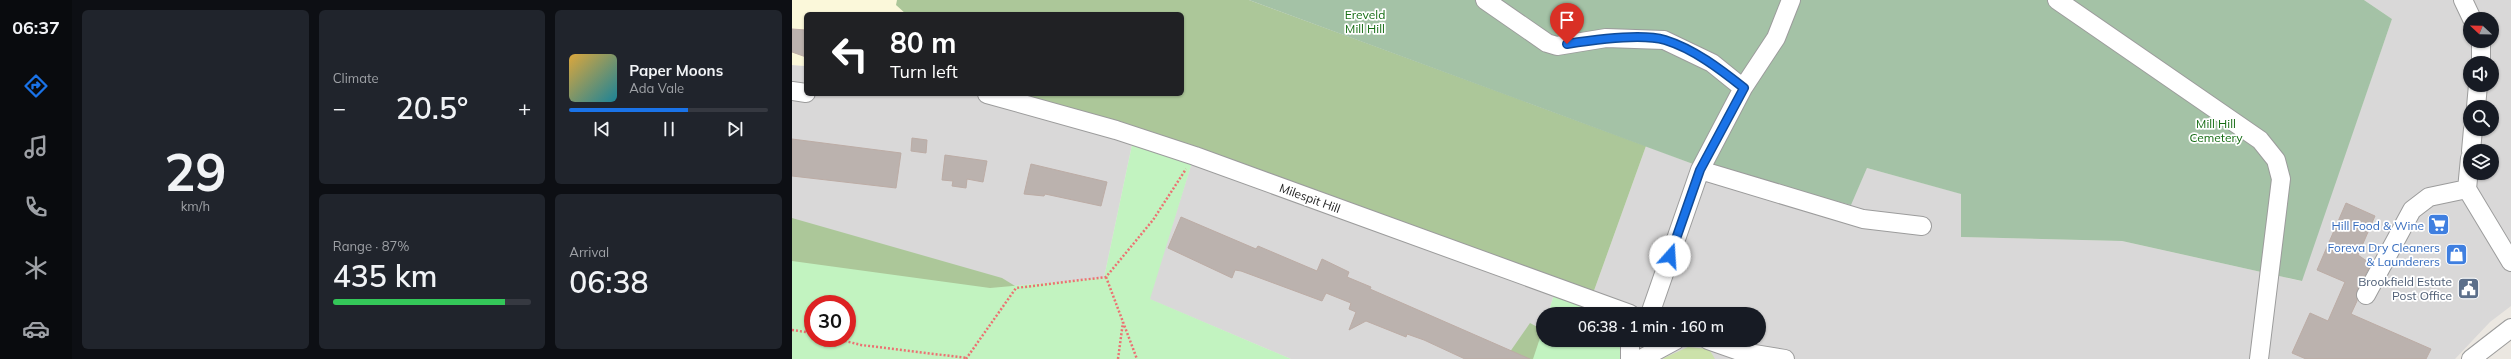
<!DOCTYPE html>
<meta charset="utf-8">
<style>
:root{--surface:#171b24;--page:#20242c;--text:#f1f3f6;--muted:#9ea1a6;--line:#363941;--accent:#1a73e8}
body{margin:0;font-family:Mulish,sans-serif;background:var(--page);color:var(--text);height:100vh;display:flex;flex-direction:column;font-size:15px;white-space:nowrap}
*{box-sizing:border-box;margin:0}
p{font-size:13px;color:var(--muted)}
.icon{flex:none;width:22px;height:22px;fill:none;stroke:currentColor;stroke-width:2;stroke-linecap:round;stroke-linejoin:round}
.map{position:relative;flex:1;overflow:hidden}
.drawer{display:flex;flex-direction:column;gap:10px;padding:10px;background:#0d0f14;width:720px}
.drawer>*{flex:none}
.top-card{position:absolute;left:12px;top:12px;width:380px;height:84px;border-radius:6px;box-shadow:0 1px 3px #0004;background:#202124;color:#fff;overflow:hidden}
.needle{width:26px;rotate:292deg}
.fabs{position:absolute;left:1671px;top:12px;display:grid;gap:8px}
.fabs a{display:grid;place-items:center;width:36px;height:36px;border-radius:50%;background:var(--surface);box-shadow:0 1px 3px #0004;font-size:20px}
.speed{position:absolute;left:12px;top:295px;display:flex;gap:8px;font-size:20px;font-weight:700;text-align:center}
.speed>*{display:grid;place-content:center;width:52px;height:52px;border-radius:50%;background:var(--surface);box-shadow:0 1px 3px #0004;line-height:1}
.speed .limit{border:6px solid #d22;background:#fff;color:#111}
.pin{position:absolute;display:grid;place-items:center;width:34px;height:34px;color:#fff;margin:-41px -17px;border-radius:50% 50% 50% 0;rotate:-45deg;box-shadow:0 0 4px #0007}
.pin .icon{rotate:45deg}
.me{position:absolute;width:44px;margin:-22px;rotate:19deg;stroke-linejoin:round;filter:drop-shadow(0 0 3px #0008)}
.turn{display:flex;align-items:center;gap:14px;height:84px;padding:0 20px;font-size:18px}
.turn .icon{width:52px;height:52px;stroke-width:2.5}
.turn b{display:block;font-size:28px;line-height:34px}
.big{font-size:30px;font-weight:600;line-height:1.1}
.drawer .tile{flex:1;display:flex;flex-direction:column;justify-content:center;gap:6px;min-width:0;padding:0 14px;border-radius:6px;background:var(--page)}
.drawer .dial{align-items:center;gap:0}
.dial b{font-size:52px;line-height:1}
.song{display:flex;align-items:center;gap:12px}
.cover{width:48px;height:48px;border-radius:6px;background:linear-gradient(135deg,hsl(40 70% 55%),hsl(190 70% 35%))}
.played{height:4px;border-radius:2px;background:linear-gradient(90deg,var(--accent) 60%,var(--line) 60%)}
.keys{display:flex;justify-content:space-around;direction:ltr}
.heat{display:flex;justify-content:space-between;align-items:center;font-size:22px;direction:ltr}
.charge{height:6px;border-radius:3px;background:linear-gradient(90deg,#34c759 87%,var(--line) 0)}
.drawer .tiles{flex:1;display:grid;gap:10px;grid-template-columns:repeat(3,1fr)}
.tile:first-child{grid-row:span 2}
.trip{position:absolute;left:744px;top:307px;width:230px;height:40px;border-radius:20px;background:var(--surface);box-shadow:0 1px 3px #0004;font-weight:600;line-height:40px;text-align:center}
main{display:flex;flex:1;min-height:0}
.tab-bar{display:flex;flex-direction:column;width:72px;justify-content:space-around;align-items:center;background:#090b0e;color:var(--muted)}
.tab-bar .icon{width:28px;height:28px}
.tab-bar .current{color:var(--accent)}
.tab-bar b{font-size:18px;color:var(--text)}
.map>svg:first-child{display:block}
.residential{fill:#d9d8d8;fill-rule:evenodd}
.education{fill:#fbf8da}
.grass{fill:#cce2aa}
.forest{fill:#acc799;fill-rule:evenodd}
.cemetery{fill:#a4c2a6}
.park{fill:#c2f3c0;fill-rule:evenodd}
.building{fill:#bbb2ae;stroke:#bcaca5}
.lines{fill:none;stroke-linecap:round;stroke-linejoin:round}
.minor-casing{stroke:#9c9c9c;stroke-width:20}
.path{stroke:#ec7172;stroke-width:2.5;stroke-dasharray:2 2;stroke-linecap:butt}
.minor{stroke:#fff;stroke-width:18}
.route-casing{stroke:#114b97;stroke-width:10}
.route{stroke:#1a73e8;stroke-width:7}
.labels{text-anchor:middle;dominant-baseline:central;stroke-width:3.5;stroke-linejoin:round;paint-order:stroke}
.park-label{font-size:12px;fill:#166d14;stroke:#fff}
.street-label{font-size:12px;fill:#1b1b1b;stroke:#fff}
.shop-label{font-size:12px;fill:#366cbe;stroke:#fff;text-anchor:end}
.service-label{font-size:12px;fill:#4e5e75;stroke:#fff;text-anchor:end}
</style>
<main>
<nav class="tab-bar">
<b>06:37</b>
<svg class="icon current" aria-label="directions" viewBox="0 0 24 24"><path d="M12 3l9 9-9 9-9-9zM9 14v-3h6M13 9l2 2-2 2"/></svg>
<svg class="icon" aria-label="music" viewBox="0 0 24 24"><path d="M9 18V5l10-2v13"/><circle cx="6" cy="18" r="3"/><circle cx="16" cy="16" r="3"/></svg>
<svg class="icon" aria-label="phone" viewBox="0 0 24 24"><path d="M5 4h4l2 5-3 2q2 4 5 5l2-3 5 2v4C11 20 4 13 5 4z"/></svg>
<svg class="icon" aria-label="climate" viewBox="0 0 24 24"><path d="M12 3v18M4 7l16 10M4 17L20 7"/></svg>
<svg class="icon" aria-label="car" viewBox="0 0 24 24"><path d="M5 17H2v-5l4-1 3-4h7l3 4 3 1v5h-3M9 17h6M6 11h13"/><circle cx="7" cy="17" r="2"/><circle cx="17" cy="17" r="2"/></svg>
</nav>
<section class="drawer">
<div class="tiles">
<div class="tile dial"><b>29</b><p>km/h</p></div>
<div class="tile"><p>Climate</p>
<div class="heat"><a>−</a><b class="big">20.5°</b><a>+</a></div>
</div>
<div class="tile">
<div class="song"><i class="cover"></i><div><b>Paper Moons</b><p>Ada Vale</p></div></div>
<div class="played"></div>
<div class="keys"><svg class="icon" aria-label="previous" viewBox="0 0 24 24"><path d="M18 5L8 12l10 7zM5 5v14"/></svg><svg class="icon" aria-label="pause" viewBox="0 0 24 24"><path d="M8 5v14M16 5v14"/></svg><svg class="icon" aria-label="next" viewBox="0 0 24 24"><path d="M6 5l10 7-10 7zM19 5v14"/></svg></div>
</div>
<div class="tile"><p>Range · 87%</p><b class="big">435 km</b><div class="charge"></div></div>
<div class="tile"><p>Arrival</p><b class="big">06:38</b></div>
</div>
</section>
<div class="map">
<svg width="1719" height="359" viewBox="0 0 1719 359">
<rect width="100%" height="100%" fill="#ebe7e1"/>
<!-- residential -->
<path class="residential" d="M1572 0H1719V306L1698 322 1663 359H836L837 340H967V314H838L799 299 854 146 901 164 1059 204 1075 168 1170 194 1169 237 1330 241 1509 281 1600 19ZM1678 19H1700V41H1678ZM1678 63H1700V85H1678ZM1678 107H1700V129H1678ZM1678 151H1700V173H1678Z
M0 65 14 66V94H195L341 140 312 278 198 288 0 261Z
M401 159 764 288 756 314H751V329L741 359H499L357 299Z"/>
<!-- education -->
<path class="education" d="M0 0H126L124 14H14V66L0 65Z"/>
<!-- grass -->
<path class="grass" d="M896 347 917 349 923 359H870Z"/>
<!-- forest -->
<path class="forest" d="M105 0H457L854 146 799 299 195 94H390V14H114L104 5Z
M0 218 210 278 256 306 0 359ZM21 304H55V338H21Z
M738 323 751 330V340L790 359H713Z"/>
<!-- cemetery -->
<path class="cemetery" d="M457 0H1572L1600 19 1510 281 1330 241 1169 237V194L1075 168 1059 205 901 164Z"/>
<!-- park -->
<path class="park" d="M341 140 401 159 358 299 499 359H0V261L198 288 312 278ZM21 304H55V338H21Z
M764 288 838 314H756Z
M751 329V340H838V359H741Z"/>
<!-- building -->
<path class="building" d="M0 29 14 30V57L0 52Z
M120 138 135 140 134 153 119 151Z
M0 139 109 153 104 188 0 176Z
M153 155 195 161 191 182 175 179 174 188 160 186 161 181 150 180Z
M239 164 315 182 309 206 253 194 252 196 232 194Z
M1554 203 1583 216 1566 255 1579 264 1565 290V301L1559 314 1639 349 1634 359H1514L1500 353 1518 313 1536 321 1553 282 1525 270Z
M389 217 464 249 466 246 525 271 530 259 557 272 555 277 579 287 578 289 738 359H673L632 340 615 334 614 337 574 321 557 330 564 312 557 309 559 303 534 293 530 301 449 271 443 270 440 278 376 248Z"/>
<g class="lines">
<defs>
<path id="minor" d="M693 0 755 43 765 46 814 38 872 40 920 63 951 88
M1265 0 1468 140 1484 160 1489 179 1467 359
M1671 0 1680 19
M1689 63V41
M0 91 14 93
M195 94 324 130 403 156 838 314
M1684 107 1686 85
M1679 151 1681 129
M1678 158 1675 189 1719 262
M908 170 1071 219 1130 226
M1574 295 1620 210 1637 197 1675 189
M858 314 908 170 951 88 984 38 999 0
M916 340 950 352 993 359
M838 359V340
M849 359 884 340
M1679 359 1719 328"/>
</defs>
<!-- minor casing -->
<use href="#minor" class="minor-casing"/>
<!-- path -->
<path class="path" d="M314 277 345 359
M0 330 21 333
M41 338 69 345 175 358
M174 359 224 288 314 277 361 220 394 169
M326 359 331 322"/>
<!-- minor -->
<use href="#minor" class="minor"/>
</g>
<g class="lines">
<defs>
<path id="route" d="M775 44C800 40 849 33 873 40 902 49 928 69 952 88L908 170 878 256"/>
</defs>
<!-- route casing -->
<use href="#route" class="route-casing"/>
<!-- route -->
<use href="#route" class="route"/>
</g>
<!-- icons -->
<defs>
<symbol id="supermarket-square" viewBox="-11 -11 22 22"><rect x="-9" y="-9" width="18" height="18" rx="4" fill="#3f7fe0" stroke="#fff"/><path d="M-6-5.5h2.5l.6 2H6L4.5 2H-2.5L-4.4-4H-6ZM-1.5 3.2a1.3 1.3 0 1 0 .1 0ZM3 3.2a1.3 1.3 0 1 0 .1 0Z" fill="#fff"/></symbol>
<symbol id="shop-square" viewBox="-11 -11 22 22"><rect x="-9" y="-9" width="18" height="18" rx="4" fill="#3f7fe0" stroke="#fff"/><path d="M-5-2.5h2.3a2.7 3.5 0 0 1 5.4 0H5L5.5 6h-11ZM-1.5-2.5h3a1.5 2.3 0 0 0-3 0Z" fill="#fff"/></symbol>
<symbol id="civic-square" viewBox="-11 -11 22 22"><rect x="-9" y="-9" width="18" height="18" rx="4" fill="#5c6f8a" stroke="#fff"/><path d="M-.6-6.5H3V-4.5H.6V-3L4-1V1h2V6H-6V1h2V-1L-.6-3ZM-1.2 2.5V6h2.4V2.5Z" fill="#fff"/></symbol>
</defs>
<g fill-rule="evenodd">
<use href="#supermarket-square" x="1634" y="212" width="25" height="25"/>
<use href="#shop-square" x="1652" y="242" width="25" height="25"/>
<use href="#civic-square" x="1664" y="276" width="25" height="25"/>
</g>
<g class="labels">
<!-- park labels -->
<g class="park-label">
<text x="573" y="14">Ereveld<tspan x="573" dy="14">Mill Hill</tspan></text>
<text x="1424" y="123">Mill Hill<tspan x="1424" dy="14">Cemetery</tspan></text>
</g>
<!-- street labels -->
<g class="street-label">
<text transform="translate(518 198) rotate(20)">Milespit Hill</text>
</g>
<!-- shop labels -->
<g class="shop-label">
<text x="1632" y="225">Hill Food &amp; Wine</text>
<text x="1648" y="247">Foreva Dry Cleaners<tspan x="1648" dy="14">&amp; Launderers</tspan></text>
</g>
<!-- service labels -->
<g class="service-label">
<text x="1660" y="281">Brookfield Estate<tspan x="1660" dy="14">Post Office</tspan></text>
</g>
</g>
</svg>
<div class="fabs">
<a><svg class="needle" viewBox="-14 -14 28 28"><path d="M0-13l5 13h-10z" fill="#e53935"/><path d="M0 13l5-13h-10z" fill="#9ea1a6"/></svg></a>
<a><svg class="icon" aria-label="sound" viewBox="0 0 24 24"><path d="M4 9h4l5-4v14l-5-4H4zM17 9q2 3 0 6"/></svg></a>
<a><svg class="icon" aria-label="search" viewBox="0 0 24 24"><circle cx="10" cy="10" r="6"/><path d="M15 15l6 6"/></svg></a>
<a><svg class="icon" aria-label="layers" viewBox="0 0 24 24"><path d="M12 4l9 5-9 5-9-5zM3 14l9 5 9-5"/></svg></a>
</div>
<div class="speed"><div class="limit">30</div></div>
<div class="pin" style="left:775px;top:44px;background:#d93025"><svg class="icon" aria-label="arrive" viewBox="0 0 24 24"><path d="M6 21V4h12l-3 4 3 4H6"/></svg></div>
<svg class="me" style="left:878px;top:256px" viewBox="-20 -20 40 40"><circle r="19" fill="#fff"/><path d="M0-13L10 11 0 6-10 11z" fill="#1a73e8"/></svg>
<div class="trip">06:38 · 1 min · 160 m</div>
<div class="top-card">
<div class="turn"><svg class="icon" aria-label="left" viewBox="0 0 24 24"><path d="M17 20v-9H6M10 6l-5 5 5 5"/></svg><div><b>80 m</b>Turn left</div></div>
</div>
</div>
</main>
